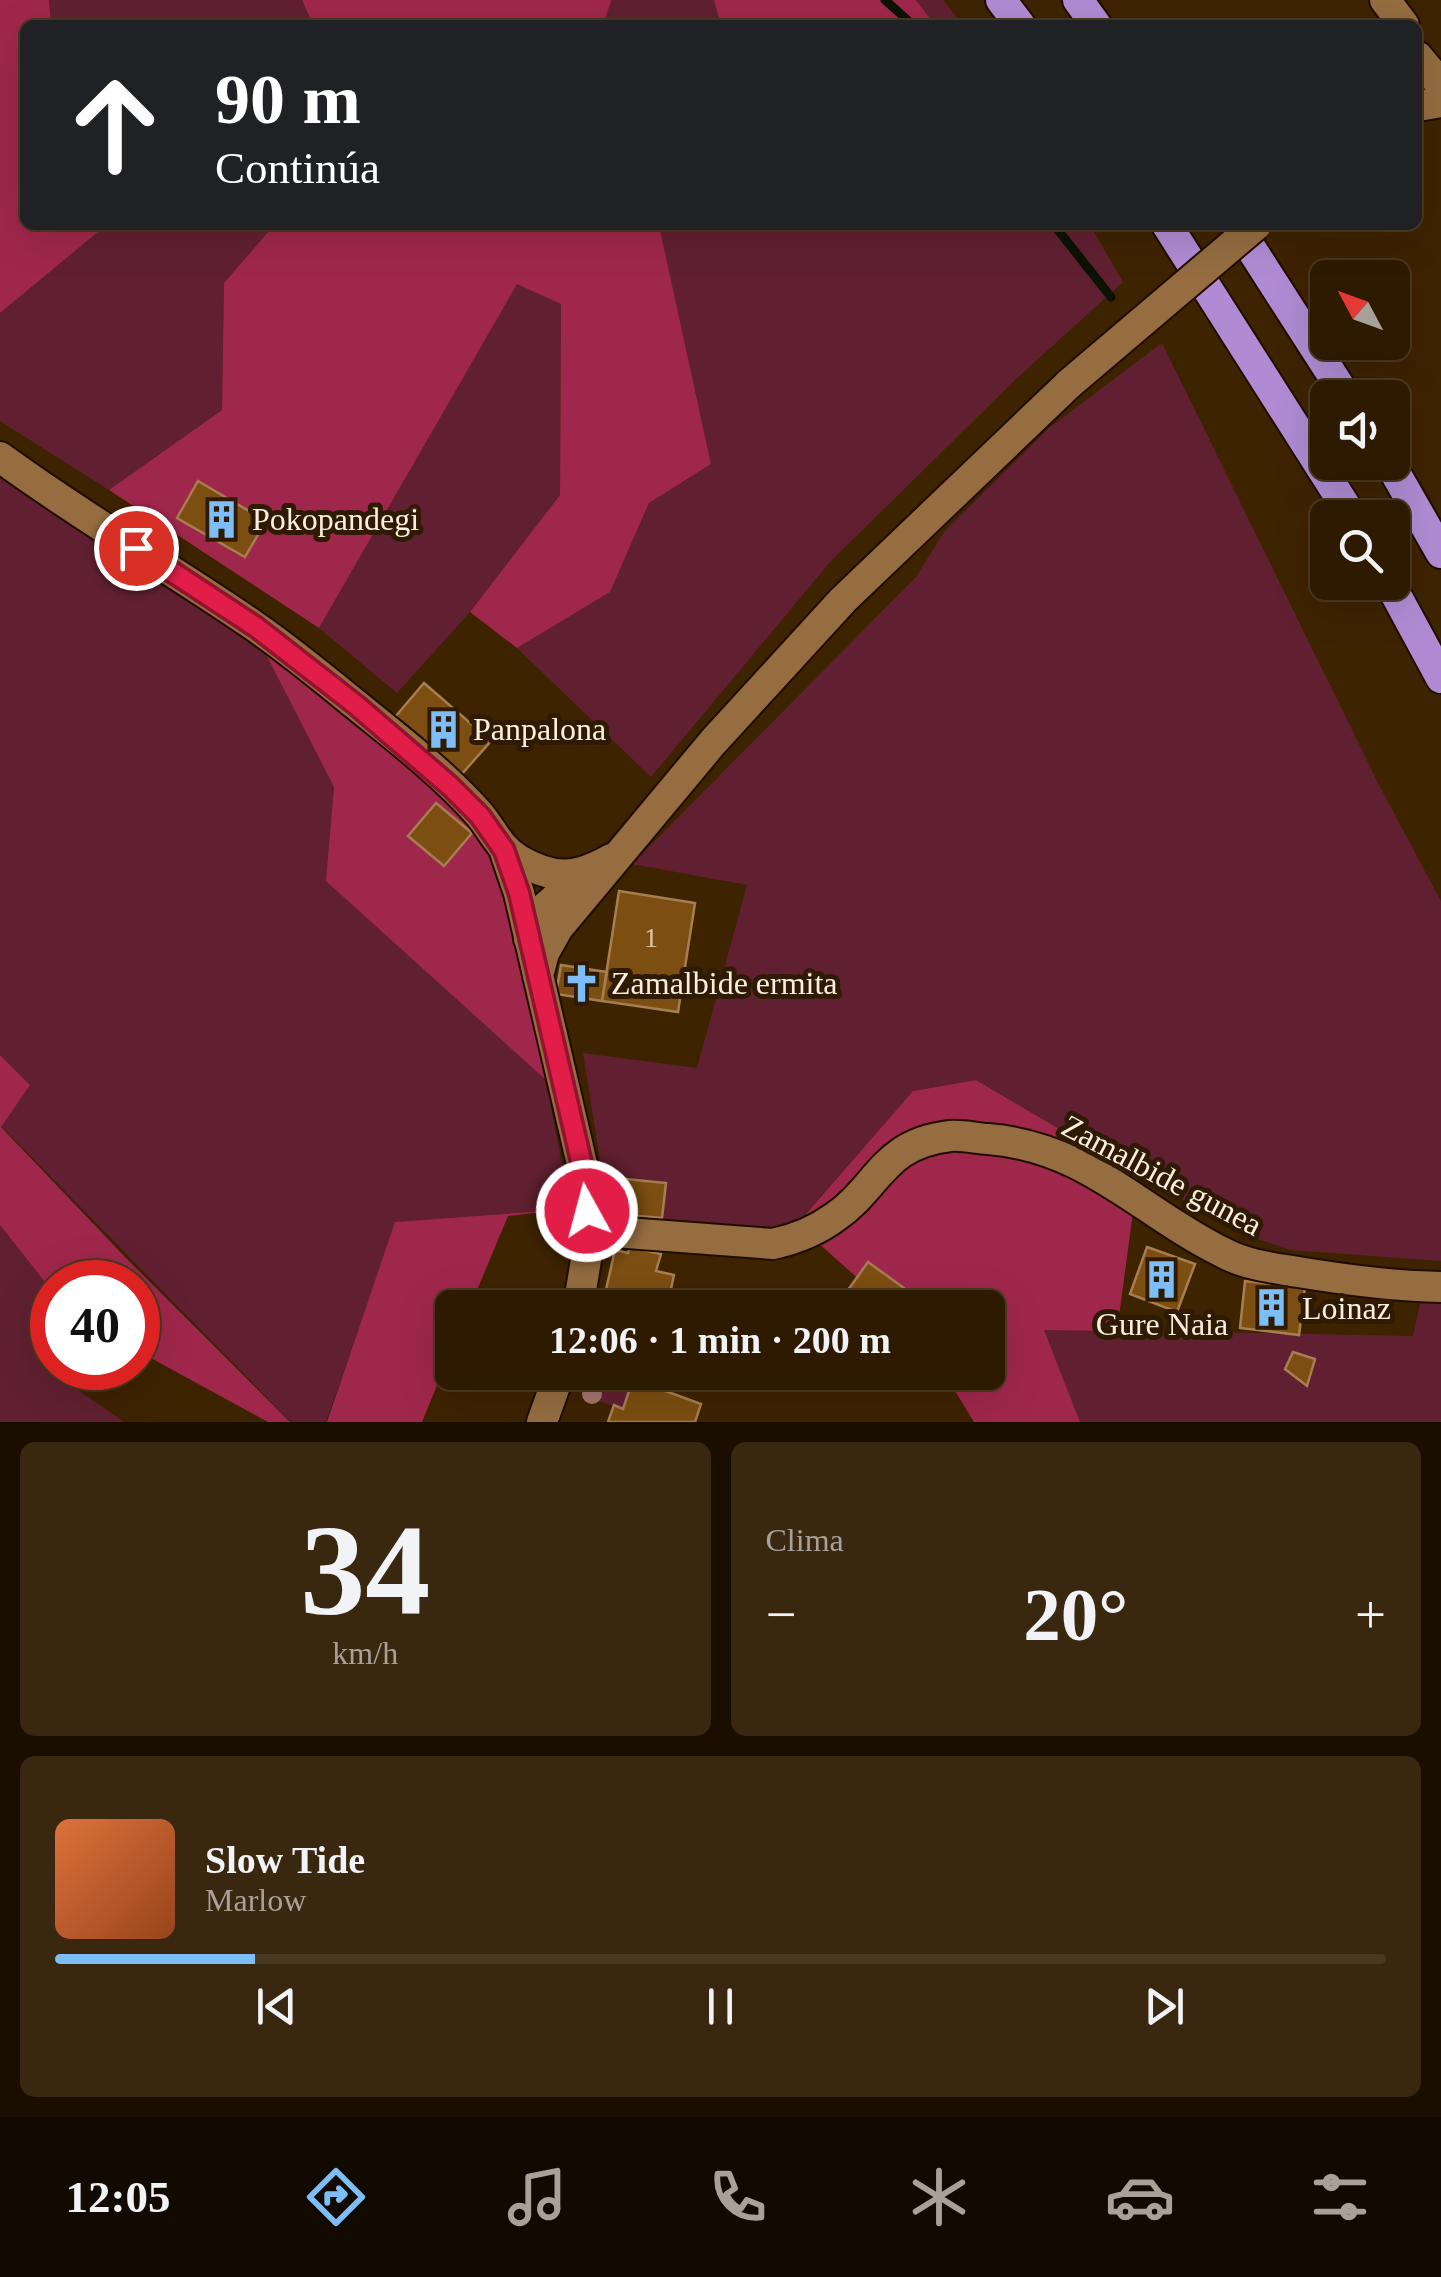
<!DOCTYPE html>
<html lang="es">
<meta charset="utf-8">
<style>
:root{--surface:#2e1a00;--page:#3a270f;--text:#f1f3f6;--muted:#a7a199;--line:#493822;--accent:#7dbef9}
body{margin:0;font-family:Georgia,serif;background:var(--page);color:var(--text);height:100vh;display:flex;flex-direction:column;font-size:38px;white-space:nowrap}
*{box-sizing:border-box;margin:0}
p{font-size:32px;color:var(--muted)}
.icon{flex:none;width:55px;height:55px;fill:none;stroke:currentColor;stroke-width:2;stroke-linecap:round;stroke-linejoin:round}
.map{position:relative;height:1422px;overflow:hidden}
.details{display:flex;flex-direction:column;gap:20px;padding:20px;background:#190e00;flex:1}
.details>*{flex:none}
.hud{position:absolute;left:20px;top:20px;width:1402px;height:210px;border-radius:15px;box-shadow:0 10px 40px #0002,0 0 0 2px var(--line);background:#202124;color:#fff;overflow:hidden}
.needle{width:65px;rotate:311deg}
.tools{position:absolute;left:1310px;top:260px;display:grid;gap:20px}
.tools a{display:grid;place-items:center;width:100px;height:100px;border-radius:15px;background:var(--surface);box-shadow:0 10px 40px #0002,0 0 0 2px var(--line);font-size:50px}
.speed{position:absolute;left:30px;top:1260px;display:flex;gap:20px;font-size:50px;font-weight:700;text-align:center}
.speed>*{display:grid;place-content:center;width:130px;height:130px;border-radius:50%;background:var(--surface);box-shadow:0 10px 40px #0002,0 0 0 2px var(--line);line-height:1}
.speed .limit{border:15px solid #d22;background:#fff;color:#111}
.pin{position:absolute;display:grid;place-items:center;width:85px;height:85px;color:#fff;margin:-42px;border:5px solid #fff;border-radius:50%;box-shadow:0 2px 10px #0007}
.me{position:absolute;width:110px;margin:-55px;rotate:353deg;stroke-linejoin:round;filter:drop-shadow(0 0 8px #0008)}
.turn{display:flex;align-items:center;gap:35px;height:210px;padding:0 30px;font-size:45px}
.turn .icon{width:130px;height:130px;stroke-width:2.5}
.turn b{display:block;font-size:70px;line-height:85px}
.big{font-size:75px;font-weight:700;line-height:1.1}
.details .widget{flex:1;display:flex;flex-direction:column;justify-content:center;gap:15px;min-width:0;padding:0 35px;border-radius:15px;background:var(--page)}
.details .dial{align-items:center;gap:0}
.dial b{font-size:130px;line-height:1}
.song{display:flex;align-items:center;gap:30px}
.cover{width:120px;height:120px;border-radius:15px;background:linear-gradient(135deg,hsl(20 70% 55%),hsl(20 70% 35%))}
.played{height:10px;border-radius:5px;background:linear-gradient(90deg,var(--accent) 15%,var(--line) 15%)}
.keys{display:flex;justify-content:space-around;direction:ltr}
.heat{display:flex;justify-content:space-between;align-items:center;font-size:55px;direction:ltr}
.details .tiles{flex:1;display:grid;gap:20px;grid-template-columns:1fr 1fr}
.widget:last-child{grid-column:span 2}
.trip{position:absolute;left:435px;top:1290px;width:570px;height:100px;border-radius:15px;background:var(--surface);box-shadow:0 10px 40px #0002,0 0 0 2px var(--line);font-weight:700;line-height:100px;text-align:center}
.menu{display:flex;height:160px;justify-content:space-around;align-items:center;background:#120a00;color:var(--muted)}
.menu .icon{width:70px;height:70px}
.menu .active{color:var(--accent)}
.menu b{font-size:45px;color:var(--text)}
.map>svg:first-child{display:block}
.green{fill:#612031}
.forest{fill:#a0274c}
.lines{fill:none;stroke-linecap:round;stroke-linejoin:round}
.stream{stroke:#0c1304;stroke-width:9}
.building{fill:#7c4e11;stroke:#a77e52;stroke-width:2.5}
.minor-casing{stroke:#200d00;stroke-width:34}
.highway-casing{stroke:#200d00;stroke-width:34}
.minor{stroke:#956d41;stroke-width:30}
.highway{stroke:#b08bd3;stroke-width:30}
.minor-bridge-casing{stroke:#200d00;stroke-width:34;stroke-linecap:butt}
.minor-bridge{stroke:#956d41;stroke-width:30}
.tree{fill:#a4746b}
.route-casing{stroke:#92132f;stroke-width:25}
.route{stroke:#e11d48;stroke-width:18}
.labels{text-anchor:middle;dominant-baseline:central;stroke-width:10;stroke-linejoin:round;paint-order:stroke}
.number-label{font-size:28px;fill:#dcc6ac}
.poi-label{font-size:32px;fill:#fceee0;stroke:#2f1b04;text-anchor:start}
.street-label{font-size:32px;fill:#fceee0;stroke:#2f1b04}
</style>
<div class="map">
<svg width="1441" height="1422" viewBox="0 0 1441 1422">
<rect width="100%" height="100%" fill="#3e2300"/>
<!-- green -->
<path class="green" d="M49 0H302L313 25H51Z
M610 0H714L719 19 726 25H603Z
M916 0H943L963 25H935Z
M100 225H274L224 283 222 410 109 490 0 421V313L98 232Z
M659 225H1090L1123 282 1016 379 830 562 651 777 517 648 610 592 649 503 711 464Z
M517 283 561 304 560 495 470 612 397 693 319 628Z
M1162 343 1380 787 1441 901V1261L1291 1250 1237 1232 976 1080 913 1091 797 1223 746 1231 609 1215 583 1053 697 1068 747 885 632 864 916 577 944 532 1049 428Z
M0 473 256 635 334 787 327 881 546 1080 570 1209 396 1222 326 1422H291L1 1126 29 1085 0 1055Z
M0 1225 52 1291V1341L38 1362 124 1422H0Z
M1424 1286 1441 1287V1422H1080L1043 1329 1413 1336Z
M604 1373H636L623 1409 593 1399Z"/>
<!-- forest -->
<path class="forest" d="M0 0H49L51 25H25V225H100L98 232 0 313Z
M302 0H610L611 1 603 25H313Z
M714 0H916L935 25H726L719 19Z
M274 225H659L711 464 649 503 610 592 517 648 470 612 560 495 561 304 517 284 319 628 109 490 222 410 224 283Z
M256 635 427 773 486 842 520 939 546 1080 326 881 334 787Z
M0 1055 30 1085 1 1127 126 1258 290 1422H268L138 1351V1282H52V1291L0 1225Z
M976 1080 1138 1175 1117 1331 1044 1330 1080 1422H974L944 1373 988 1372V1308L890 1307 797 1224 913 1091Z
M570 1209 508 1216 470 1307 452 1308V1349L422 1422H327L395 1222Z"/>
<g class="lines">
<!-- stream -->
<path class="stream" d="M885 0 913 25
M1054 225 1111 297"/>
</g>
<!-- building -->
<path class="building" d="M198 481 266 521 245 557 177 518Z
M424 683 491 741 461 775 395 717Z
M436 803 472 833 444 866 408 836Z
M619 891 695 903 678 1012 602 1001Z
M561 965 607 972 602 1001 556 994Z
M606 1177 666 1183 662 1218 603 1213Z
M630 1247 661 1254 656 1271 674 1275 667 1308 602 1307 615 1250 628 1253Z
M1147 1247 1195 1264 1177 1312 1130 1294Z
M868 1262 908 1291 895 1308H872L848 1290Z
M1245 1281 1305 1287 1299 1335 1240 1328Z
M1293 1352 1315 1359 1307 1386 1285 1369Z
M633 1379 701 1404 695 1422H608L614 1405 623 1409Z"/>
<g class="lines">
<defs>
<path id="minor" d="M1385 0 1404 25
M1418 57 1441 85
M1418 106 1441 102
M0 457C82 517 170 568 253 625 288 649 322 677 355 704 397 738 444 774 480 815 493 831 500 849 519 860 555 881 577 878 611 859
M504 849 519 893 585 1177 587 1254 578 1308
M529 939 541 911 582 875
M538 976 544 953 558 928 713 742 843 600 1070 383
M587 1230 773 1244C796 1239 816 1231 835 1217 880 1186 882 1144 950 1136 962 1135 975 1138 988 1139 1088 1147 1140 1212 1224 1253 1246 1265 1274 1268 1298 1272 1346 1280 1392 1286 1441 1287
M542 1422 560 1372"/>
<path id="highway" d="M1001 0 1020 25
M1078 0 1096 25
M1167 225 1353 518
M1236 225 1347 398
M1389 462 1441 553
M1389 582 1441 678"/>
</defs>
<!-- minor casing -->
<use href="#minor" class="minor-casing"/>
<!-- highway casing -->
<use href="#highway" class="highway-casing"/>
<!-- minor -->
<use href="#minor" class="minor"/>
<!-- highway -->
<use href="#highway" class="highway"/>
<defs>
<path id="minor-bridge" d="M1070 383 1256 225"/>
</defs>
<!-- minor-bridge casing -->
<use href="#minor-bridge" class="minor-bridge-casing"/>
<!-- minor-bridge -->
<use href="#minor-bridge" class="minor-bridge"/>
</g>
<!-- trees -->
<circle class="tree" cx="592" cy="1394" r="10"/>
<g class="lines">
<defs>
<path id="route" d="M136 548 256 627 356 705 450 786 480 816 504 850 519 893 585 1178 587 1211"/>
</defs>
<!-- route casing -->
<use href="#route" class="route-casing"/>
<!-- route -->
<use href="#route" class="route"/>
</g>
<!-- icons -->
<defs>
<symbol id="building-bare" viewBox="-9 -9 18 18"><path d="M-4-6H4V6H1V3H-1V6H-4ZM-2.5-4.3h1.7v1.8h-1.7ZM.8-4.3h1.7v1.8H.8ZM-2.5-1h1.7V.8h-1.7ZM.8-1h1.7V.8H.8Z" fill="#7dbef9" stroke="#2f1b04" stroke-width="2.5" paint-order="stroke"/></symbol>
<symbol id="church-bare" viewBox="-9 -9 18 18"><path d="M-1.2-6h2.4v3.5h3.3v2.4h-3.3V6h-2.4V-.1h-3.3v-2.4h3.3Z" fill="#7dbef9" stroke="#2f1b04" stroke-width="2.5" paint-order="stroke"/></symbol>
</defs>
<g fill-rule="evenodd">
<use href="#building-bare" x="194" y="492" width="55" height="55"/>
<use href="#building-bare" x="416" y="702" width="55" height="55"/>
<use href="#church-bare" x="554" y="956" width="55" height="55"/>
<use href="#building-bare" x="1134" y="1252" width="55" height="55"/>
<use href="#building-bare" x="1244" y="1280" width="55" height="55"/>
</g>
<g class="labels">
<!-- number labels -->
<g class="number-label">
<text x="651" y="937">1</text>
</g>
<!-- poi labels -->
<g class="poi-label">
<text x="252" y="519">Pokopandegi</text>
<text x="473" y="729">Panpalona</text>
<text x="611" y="983">Zamalbide ermita</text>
<text x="1302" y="1308">Loinaz</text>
<text x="1162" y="1324" text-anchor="middle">Gure Naia</text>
</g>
<!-- street labels -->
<g class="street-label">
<text transform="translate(1162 1175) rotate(28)">Zamalbide gunea</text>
</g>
</g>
</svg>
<div class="tools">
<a><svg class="needle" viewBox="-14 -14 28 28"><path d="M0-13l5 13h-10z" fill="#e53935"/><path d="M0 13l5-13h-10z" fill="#a7a199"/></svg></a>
<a><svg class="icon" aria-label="sound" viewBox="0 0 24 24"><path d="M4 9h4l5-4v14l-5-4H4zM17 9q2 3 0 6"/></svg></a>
<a><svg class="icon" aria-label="search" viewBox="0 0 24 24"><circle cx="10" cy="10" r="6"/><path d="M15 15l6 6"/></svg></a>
</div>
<div class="speed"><div class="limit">40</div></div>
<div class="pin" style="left:136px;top:548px;background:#d93025"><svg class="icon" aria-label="arrive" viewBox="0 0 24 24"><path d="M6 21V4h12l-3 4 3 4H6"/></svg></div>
<svg class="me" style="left:587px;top:1211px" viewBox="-20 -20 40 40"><circle r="17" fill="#e11d48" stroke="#fff" stroke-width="3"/><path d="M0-11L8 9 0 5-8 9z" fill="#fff"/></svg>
<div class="trip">12:06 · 1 min · 200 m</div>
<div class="hud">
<div class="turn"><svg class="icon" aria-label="ahead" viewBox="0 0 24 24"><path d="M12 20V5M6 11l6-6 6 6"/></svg><div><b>90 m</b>Continúa</div></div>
</div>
</div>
<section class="details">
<div class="tiles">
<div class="widget dial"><b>34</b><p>km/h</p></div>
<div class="widget"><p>Clima</p>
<div class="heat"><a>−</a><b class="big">20°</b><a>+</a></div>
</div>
<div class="widget">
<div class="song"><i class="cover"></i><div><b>Slow Tide</b><p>Marlow</p></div></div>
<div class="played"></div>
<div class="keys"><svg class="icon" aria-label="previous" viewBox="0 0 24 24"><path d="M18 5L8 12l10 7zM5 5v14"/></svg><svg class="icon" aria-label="pause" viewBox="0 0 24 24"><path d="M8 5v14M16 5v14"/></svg><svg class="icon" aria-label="next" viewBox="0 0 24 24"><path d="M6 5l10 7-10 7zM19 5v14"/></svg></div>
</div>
</div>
</section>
<nav class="menu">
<b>12:05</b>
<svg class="icon active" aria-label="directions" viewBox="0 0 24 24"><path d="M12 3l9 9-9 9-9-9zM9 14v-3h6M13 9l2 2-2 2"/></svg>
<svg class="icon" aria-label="music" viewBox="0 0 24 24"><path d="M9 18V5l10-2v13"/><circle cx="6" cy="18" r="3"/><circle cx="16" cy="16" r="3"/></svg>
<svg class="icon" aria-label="phone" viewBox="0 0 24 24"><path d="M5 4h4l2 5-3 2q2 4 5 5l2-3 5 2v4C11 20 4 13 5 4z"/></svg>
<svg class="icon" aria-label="climate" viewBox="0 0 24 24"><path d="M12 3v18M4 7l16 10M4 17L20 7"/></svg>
<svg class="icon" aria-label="car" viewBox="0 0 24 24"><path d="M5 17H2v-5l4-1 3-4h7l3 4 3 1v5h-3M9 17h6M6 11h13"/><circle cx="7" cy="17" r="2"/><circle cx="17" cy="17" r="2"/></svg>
<svg class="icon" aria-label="filters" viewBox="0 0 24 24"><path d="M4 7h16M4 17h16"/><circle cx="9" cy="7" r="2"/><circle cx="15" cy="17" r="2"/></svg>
</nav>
